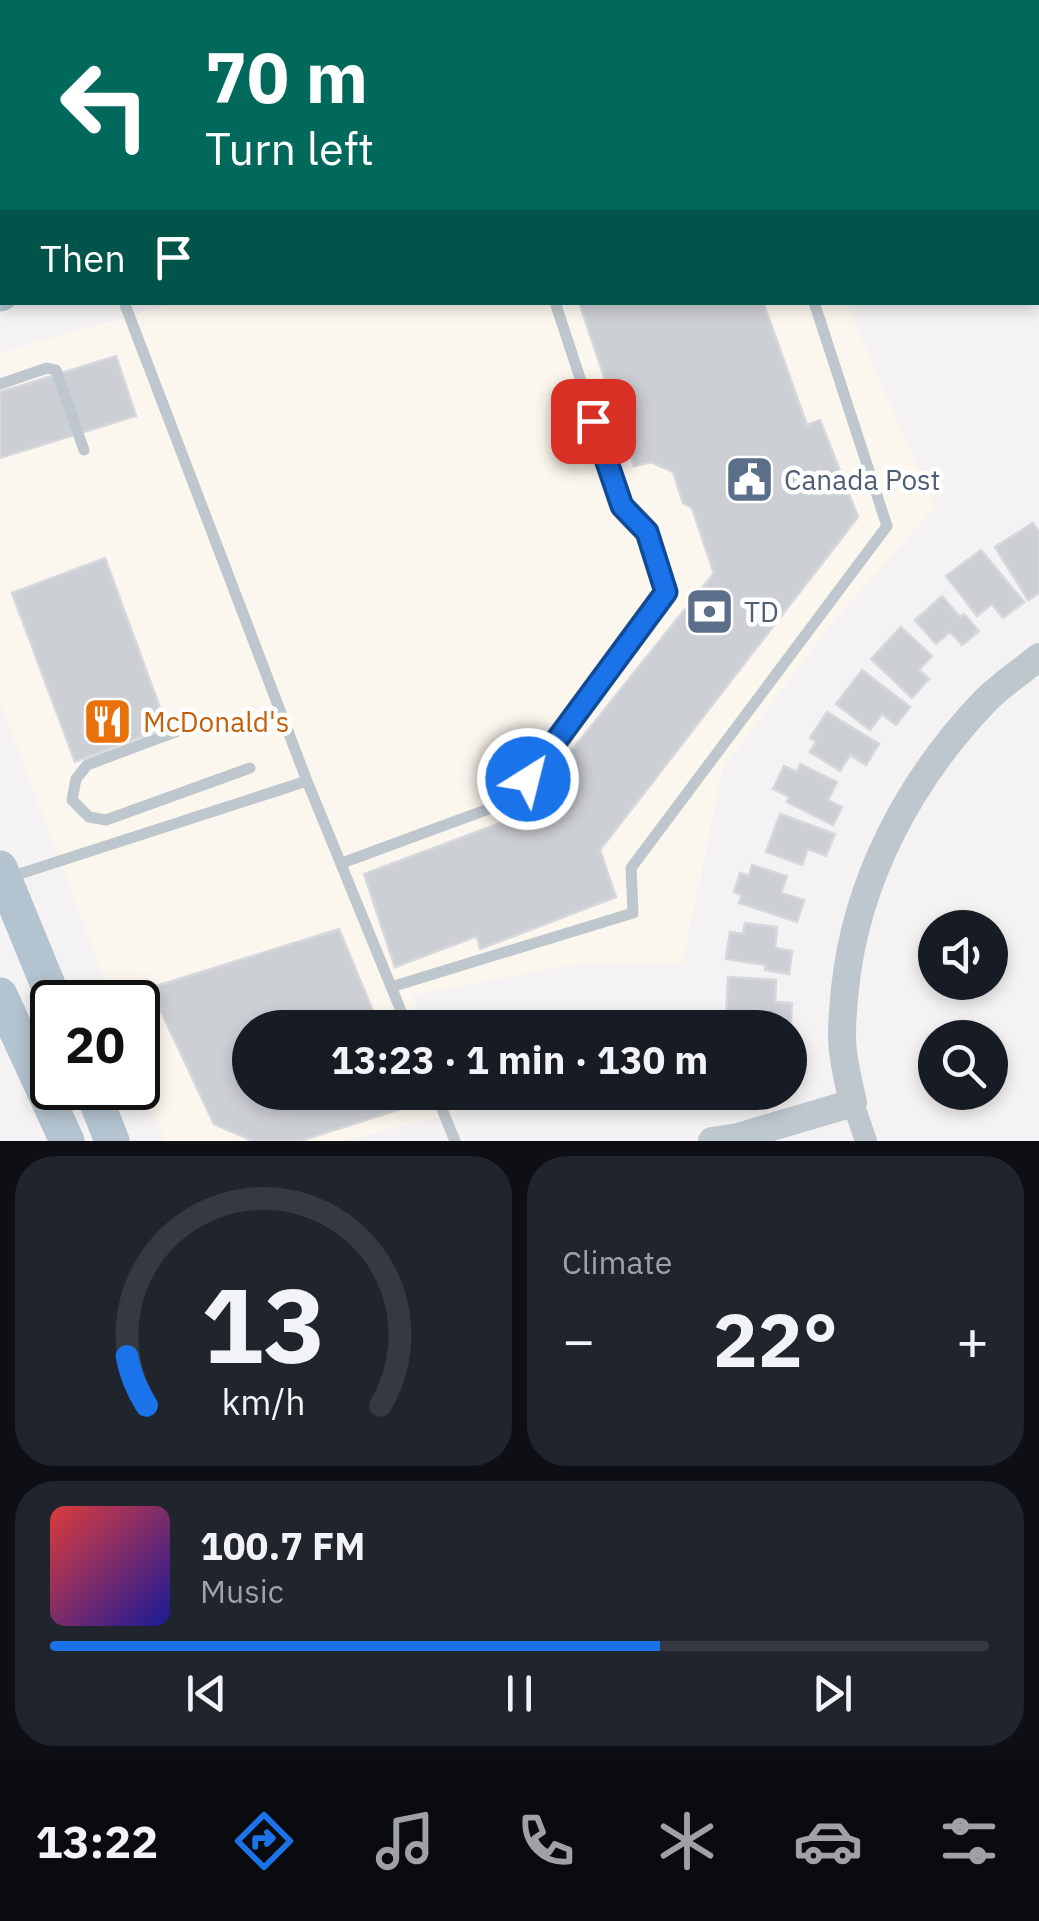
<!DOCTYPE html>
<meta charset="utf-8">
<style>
:root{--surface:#171b24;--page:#20242c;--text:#f1f3f6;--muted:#9ea1a6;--line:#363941;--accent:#1a73e8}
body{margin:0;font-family:"IBM Plex Sans",sans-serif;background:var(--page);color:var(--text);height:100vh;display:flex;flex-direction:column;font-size:38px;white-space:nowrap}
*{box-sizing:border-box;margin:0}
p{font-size:32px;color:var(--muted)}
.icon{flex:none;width:55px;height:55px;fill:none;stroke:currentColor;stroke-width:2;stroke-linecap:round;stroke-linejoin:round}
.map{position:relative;height:1141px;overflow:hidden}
.panel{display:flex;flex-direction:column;gap:15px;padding:15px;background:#0d0f14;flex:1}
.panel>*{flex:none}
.banner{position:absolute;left:0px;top:0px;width:1040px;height:305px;box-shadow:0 5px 15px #0003;background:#00695c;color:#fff;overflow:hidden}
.tools{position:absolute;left:918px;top:910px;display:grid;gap:20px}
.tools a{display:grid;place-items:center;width:90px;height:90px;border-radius:50%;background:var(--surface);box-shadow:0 5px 15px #0003;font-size:50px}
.speed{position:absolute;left:30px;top:980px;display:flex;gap:20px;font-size:50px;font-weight:700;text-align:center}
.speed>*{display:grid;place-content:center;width:130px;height:130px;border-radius:50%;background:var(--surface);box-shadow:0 5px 15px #0003;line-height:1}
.speed .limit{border:5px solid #111;border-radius:15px;background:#fff;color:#111}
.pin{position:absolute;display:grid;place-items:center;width:85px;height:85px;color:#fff;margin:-42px;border-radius:20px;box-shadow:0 5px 15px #0006}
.me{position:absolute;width:110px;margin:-55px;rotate:36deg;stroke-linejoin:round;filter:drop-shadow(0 0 8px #0008)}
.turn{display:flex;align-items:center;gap:35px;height:210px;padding:0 40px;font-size:45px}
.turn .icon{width:130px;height:130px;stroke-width:2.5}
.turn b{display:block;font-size:70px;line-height:85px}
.then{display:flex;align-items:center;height:95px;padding:0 40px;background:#0003;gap:20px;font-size:38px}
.big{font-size:75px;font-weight:700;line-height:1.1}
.panel .tile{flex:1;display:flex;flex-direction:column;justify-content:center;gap:15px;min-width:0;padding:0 35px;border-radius:40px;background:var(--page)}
.panel .dial{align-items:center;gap:0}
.dial svg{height:260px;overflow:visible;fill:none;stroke:var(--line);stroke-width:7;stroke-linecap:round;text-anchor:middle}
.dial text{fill:var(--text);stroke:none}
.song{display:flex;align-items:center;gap:30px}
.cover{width:120px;height:120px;border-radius:15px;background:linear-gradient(135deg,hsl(0 70% 55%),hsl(240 70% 35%))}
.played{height:10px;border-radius:5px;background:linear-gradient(90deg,var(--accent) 65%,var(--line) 65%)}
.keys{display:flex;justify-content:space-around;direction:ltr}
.heat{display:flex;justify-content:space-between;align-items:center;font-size:55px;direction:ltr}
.panel .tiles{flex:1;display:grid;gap:15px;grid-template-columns:1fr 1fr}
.tile:last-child{grid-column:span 2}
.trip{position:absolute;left:232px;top:1010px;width:575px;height:100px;border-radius:50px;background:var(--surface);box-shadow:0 5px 15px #0003;font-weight:700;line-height:100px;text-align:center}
.dock{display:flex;height:160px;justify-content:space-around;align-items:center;background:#090b0e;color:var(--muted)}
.dock .icon{width:70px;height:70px}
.dock .selected{color:var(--accent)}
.dock b{font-size:45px;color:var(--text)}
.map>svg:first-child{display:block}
.commercial{fill:#fcf7ee}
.education{fill:#e5e3e4}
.green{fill:#c3efd1}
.building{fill:#cccfd4;stroke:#d6d8dd;stroke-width:2.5}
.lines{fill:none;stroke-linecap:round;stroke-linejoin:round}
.service{stroke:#bec7cd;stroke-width:11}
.minor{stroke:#bec7cd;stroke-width:22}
.tertiary{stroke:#bec7cd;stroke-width:28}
.primary{stroke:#b3c3cf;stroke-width:35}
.route-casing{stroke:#114b97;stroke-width:25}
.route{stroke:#1a73e8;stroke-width:18}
.labels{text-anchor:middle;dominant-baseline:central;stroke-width:9;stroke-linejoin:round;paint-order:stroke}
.service-label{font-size:28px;fill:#4e5e75;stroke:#fff;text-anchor:start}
.food-label{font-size:28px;fill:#c56008;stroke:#fff;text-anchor:start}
</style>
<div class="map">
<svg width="1039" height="1141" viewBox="0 0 1039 1141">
<rect width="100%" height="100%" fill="#f4f2f2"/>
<!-- commercial -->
<path class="commercial" d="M172 303H846L935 507 835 619 723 768 682 964 587 962 412 995 423 1027 250 1028V1092L448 1093 456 1113 343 1141H165L138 1067V1002H113L0 701V353Z"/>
<!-- education -->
<path class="education" d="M402 0H697L688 2Z"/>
<!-- green -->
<path class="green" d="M0 0H402L403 2H2L0 207Z"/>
<!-- building -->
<path class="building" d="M579 302H763L807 425 820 420 858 517 600 850 616 897 480 949 477 936 395 967 364 874 519 816 714 573 692 508 683 503 673 472 651 462 634 466Z
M116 356 136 416 0 458V392Z
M1033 523 1039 532V593L1028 600 995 547Z
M981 550 1024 602 1003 618 992 604 977 616 946 576Z
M105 558 167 727 75 762 12 593Z
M942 596 960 617 964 614 979 631 962 645 950 632 936 644 915 620Z
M901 627 932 656 919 670 929 679 912 698 871 659Z
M862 670 910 707 896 725 882 714 870 730 836 704Z
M827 712 879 744 866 765 850 755 840 771 810 752 816 742 810 738Z
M800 764 837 782 828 800 842 807 833 825 787 802 789 797 773 789 784 766 797 772Z
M780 814 835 834 826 856 808 849 802 865 766 852Z
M752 865 787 876 781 893 804 900 797 922 739 903 742 895 734 892 740 873 749 876Z
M745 923 777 927 775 948 792 951 789 974 765 970 766 965 726 959 730 932 743 934Z
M339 929 380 1028H250V1092H409L413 1105 300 1141H253L214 1124 150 988Z
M728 977 776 980 775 1002 792 1003 791 1023 726 1020Z
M587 1017 589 1023 602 1018 606 1028H570L569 1025Z"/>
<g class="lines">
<!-- service -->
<path class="service" d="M124 302 307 781 408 1028
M0 384 47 368 56 370 84 450
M183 729 87 765 76 779 72 800 89 817 106 820 250 768
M342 863 513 800 667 592 647 532 622 506 555 302
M7 878 307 781
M391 987 633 913 631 868 887 526 814 302
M435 1092 455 1141"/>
<!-- minor -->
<path class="minor" d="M1038 282 1039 285
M853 1103 866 1141"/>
<!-- tertiary -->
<path class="tertiary" d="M712 1141 738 1137 853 1103C850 1088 846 1073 844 1058 840 1036 843 1011 845 989 856 880 910 779 986 700 1002 684 1022 671 1039 657"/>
<!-- primary -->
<path class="primary" d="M872 2 882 0
M1038 3 1039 2
M0 244 2 243
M0 294 2 293
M0 868 55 1002
M0 995 67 1141
M91 1088 112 1141"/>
</g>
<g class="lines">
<defs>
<path id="route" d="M528 779 666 592 647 532 622 506 593 421"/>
</defs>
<!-- route casing -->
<use href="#route" class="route-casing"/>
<!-- route -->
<use href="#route" class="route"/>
</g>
<!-- icons -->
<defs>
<symbol id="civic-square" viewBox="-11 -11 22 22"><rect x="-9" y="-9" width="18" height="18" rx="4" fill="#5c6f8a" stroke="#fff"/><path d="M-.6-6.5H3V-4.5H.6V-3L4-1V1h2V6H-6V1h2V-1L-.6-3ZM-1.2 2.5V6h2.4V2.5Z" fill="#fff"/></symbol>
<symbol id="bank-square" viewBox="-11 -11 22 22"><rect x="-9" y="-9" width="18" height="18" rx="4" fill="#5c6f8a" stroke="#fff"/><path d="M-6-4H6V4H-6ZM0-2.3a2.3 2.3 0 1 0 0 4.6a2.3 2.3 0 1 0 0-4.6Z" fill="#fff"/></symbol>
<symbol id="restaurant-square" viewBox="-11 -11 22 22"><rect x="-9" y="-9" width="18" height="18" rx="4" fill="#e8710a" stroke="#fff"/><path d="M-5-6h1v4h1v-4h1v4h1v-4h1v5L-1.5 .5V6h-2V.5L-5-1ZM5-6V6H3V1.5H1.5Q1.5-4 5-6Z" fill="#fff"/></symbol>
</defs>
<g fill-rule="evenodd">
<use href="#civic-square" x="722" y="452" width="55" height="55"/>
<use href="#bank-square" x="682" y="584" width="55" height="55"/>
<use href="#restaurant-square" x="80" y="694" width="55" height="55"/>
</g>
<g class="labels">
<!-- service labels -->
<g class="service-label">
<text x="784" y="479">Canada Post</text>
<text x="744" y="611">TD</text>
</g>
<!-- food labels -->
<g class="food-label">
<text x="143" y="721">McDonald's</text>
</g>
</g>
</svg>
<div class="tools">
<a><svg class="icon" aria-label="sound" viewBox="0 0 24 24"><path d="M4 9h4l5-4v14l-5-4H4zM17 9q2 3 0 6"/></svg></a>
<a><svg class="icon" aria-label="search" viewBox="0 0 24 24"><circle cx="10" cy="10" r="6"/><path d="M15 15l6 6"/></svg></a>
</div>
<div class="speed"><div class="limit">20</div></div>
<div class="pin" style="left:593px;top:421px;background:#d93025"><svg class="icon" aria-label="arrive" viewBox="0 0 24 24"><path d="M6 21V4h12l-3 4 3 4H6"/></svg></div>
<svg class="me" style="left:528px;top:779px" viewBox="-20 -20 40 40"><circle r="17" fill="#1a73e8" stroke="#fff" stroke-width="3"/><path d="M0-11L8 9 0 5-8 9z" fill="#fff"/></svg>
<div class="trip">13:23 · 1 min · 130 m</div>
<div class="banner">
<div class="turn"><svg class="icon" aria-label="left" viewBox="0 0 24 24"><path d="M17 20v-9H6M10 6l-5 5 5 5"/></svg><div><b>70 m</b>Turn left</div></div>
<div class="then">Then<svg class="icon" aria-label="arrive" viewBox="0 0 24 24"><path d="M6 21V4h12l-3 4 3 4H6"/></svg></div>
</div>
</div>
<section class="panel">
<div class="tiles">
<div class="tile dial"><svg viewBox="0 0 100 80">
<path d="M14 69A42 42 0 1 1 86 69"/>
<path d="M14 69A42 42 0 0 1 8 54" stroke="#1a73e8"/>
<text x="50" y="56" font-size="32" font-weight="700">13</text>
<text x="50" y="72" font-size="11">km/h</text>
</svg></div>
<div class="tile"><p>Climate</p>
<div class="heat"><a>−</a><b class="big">22°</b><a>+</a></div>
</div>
<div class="tile">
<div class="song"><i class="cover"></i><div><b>100.7 FM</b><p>Music</p></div></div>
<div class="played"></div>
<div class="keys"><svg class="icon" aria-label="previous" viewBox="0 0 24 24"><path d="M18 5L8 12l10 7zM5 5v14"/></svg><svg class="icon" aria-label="pause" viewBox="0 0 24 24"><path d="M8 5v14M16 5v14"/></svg><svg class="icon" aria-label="next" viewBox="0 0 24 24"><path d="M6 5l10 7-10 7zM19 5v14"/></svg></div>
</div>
</div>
</section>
<nav class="dock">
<b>13:22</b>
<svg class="icon selected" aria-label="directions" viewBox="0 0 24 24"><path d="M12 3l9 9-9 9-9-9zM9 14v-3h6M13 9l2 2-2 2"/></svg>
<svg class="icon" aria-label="music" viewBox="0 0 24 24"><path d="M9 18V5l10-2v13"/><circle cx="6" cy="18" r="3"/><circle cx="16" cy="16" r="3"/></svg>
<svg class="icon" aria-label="phone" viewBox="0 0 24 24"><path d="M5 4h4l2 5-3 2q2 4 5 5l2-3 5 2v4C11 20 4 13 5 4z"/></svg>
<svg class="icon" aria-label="climate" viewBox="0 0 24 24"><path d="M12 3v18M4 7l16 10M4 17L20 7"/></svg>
<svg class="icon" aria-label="car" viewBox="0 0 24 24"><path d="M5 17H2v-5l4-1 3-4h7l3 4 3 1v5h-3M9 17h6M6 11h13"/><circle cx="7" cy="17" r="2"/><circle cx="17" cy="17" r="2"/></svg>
<svg class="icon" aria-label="filters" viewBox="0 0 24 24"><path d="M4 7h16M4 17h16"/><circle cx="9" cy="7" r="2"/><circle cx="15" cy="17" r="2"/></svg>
</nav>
